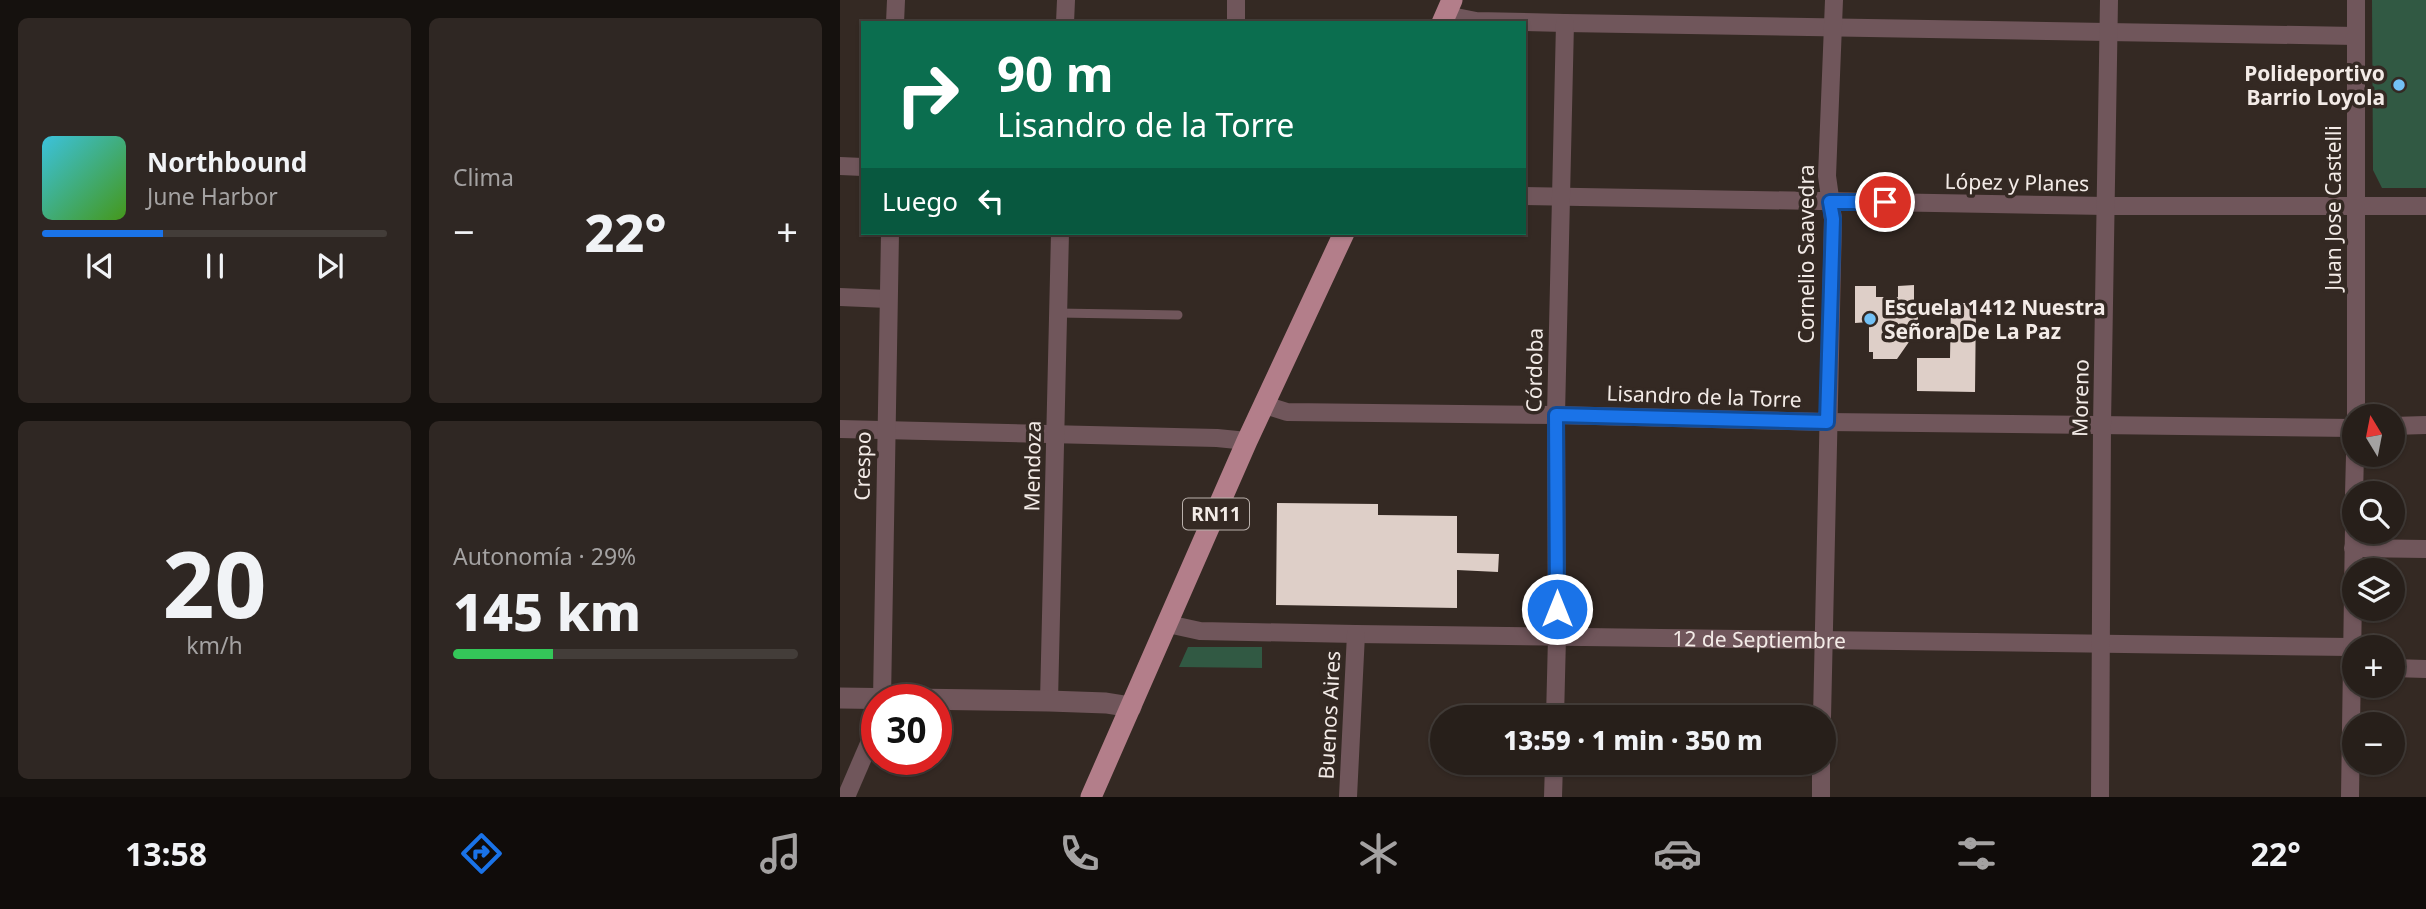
<!DOCTYPE html>
<html lang="es">
<meta charset="utf-8">
<style>
:root{--surface:#271f1a;--page:#2f2723;--text:#f1f3f6;--muted:#a4a2a2;--line:#433d39;--accent:#1a73e8}
body{margin:0;font-family:"Noto Sans",sans-serif;background:var(--page);color:var(--text);height:100vh;display:flex;flex-direction:column;font-size:26px;white-space:nowrap}
*{box-sizing:border-box;margin:0}
p{font-size:23px;color:var(--muted)}
.icon{flex:none;width:38px;height:38px;fill:none;stroke:currentColor;stroke-width:2;stroke-linecap:round;stroke-linejoin:round}
.map{position:relative;flex:1;overflow:hidden}
.panel{display:flex;flex-direction:column;gap:18px;padding:18px;background:#15110e;width:840px}
.panel>*{flex:none}
.banner{position:absolute;left:21px;top:21px;width:665px;height:214px;border-radius:0px;box-shadow:0 2px 5px #0004,0 0 0 2px var(--line);background:#0b6e4f;color:#fff;overflow:hidden}
.needle{width:46px;rotate:350deg}
.buttons{position:absolute;left:1502px;top:404px;display:grid;gap:14px}
.buttons a{display:grid;place-items:center;width:63px;height:63px;border-radius:50%;background:var(--surface);box-shadow:0 2px 5px #0004,0 0 0 2px var(--line);font-size:35px}
.speed{position:absolute;left:21px;top:684px;display:flex;gap:14px;font-size:35px;font-weight:700;text-align:center}
.speed>*{display:grid;place-content:center;width:91px;height:91px;border-radius:50%;background:var(--surface);box-shadow:0 2px 5px #0004,0 0 0 2px var(--line);line-height:1}
.speed .limit{border:10px solid #d22;background:#fff;color:#111}
.pin{position:absolute;display:grid;place-items:center;width:60px;height:60px;color:#fff;margin:-30px;border:4px solid #fff;border-radius:50%;box-shadow:0 2px 7px #0007}
.me{position:absolute;width:77px;margin:-38px;rotate:0deg;stroke-linejoin:round;filter:drop-shadow(0 0 5px #0008)}
.turn{display:flex;align-items:center;gap:24px;height:147px;padding:0 21px;font-size:32px}
.turn .icon{width:91px;height:91px;stroke-width:2.5}
.turn b{display:block;font-size:49px;line-height:60px}
.then{display:flex;align-items:center;height:66px;padding:0 21px;background:#0003;gap:14px;font-size:26px}
.big{font-size:52px;font-weight:800;line-height:1.1}
.panel .widget{flex:1;display:flex;flex-direction:column;justify-content:center;gap:10px;min-width:0;padding:0 24px;border-radius:10px;background:var(--page)}
.panel .dial{align-items:center;gap:0}
.dial b{font-size:91px;line-height:1}
.song{display:flex;align-items:center;gap:21px}
.cover{width:84px;height:84px;border-radius:10px;background:linear-gradient(135deg,hsl(190 70% 55%),hsl(100 70% 35%))}
.played{height:7px;border-radius:4px;background:linear-gradient(90deg,var(--accent) 35%,var(--line) 35%)}
.keys{display:flex;justify-content:space-around;direction:ltr}
.heat{display:flex;justify-content:space-between;align-items:center;font-size:38px;direction:ltr}
.charge{height:10px;border-radius:5px;background:linear-gradient(90deg,#34c759 29%,var(--line) 0)}
.panel .tiles{flex:1;display:grid;gap:18px;grid-template-columns:repeat(2,1fr)}
.trip{position:absolute;left:590px;top:705px;width:406px;height:70px;border-radius:35px;background:var(--surface);box-shadow:0 2px 5px #0004,0 0 0 2px var(--line);font-weight:800;line-height:70px;text-align:center}
.tabs{display:flex;height:112px;justify-content:space-around;align-items:center;background:#100c0a;color:var(--muted)}
.tabs .icon{width:49px;height:49px}
.tabs .current{color:var(--accent)}
.tabs b{font-size:32px;color:var(--text)}
main{display:flex;flex:1;min-height:0}
.map>svg:first-child{display:block}
.green{fill:#315943}
.building{fill:#decfc8}
.lines{fill:none;stroke-linecap:round;stroke-linejoin:round}
.service{stroke:#70565b;stroke-width:9}
.minor{stroke:#70565b;stroke-width:18}
.tertiary{stroke:#70565b;stroke-width:21}
.primary{stroke:#b37e8a;stroke-width:21}
.route-casing{stroke:#114b97;stroke-width:18}
.route{stroke:#1a73e8;stroke-width:12}
.poi-dot{fill:#73c1f5;stroke:#342923;stroke-width:2.5}
.labels{text-anchor:middle;dominant-baseline:central;stroke-width:7;stroke-linejoin:round;paint-order:stroke}
.shield{fill:#342923;stroke:#bab1ac;stroke-width:2}
.shield-label{font-size:19px;font-weight:bold;fill:#f3ebe7}
.poi-label{font-size:21px;font-weight:bold;fill:#f3ebe7;stroke:#342923;text-anchor:end}
.street-label{font-size:21px;fill:#f3ebe7;stroke:#342923}
</style>
<main>
<section class="panel">
<div class="tiles">
<div class="widget">
<div class="song"><i class="cover"></i><div><b>Northbound</b><p>June Harbor</p></div></div>
<div class="played"></div>
<div class="keys"><svg class="icon" aria-label="previous" viewBox="0 0 24 24"><path d="M18 5L8 12l10 7zM5 5v14"/></svg><svg class="icon" aria-label="pause" viewBox="0 0 24 24"><path d="M8 5v14M16 5v14"/></svg><svg class="icon" aria-label="next" viewBox="0 0 24 24"><path d="M6 5l10 7-10 7zM19 5v14"/></svg></div>
</div>
<div class="widget"><p>Clima</p>
<div class="heat"><a>−</a><b class="big">22°</b><a>+</a></div>
</div>
<div class="widget dial"><b>20</b><p>km/h</p></div>
<div class="widget"><p>Autonomía · 29%</p><b class="big">145 km</b><div class="charge"></div></div>
</div>
</section>
<div class="map">
<svg width="1586" height="797" viewBox="0 0 1586 797">
<rect width="100%" height="100%" fill="#342923"/>
<!-- green -->
<path class="green" d="M1532 0H1586V188H1542L1533 170Z
M348 647H422V668L339 667Z"/>
<!-- building -->
<path class="building" d="M1074 285V300H1078V329L1057 359H1033V352H1029V322L1015 323V286H1036V297H1058V286Z
M1111 303H1136L1135 392 1077 391V358H1110Z
M437 503 538 504V515L617 516V553L659 554 658 572 617 570V608L436 605Z"/>
<g class="lines">
<!-- service -->
<path class="service" d="M218 313 338 315"/>
<!-- minor -->
<g class="minor">
<path d="M606 15 636 21 725 23 1516 36"/>
<path d="M55 23 56 0"/>
<path d="M225 23 226 0"/>
<path d="M396 23V0"/>
<path d="M0 166 23 167"/>
<path d="M684 196 1266 206H1586"/>
<path d="M0 297 48 299"/>
<path d="M425 405 447 412 716 415 987 422 1514 428"/>
<path d="M1516 416V0"/>
<path d="M1552 426 1586 425"/>
<path d="M0 429 377 438 407 441"/>
<path d="M1514 494 1515 455"/>
<path d="M1513 548 1586 549"/>
<path id="s1" d="M328 624 360 631 516 634 1511 647"/>
<path d="M1552 668 1586 669"/>
<path d="M42 700 50 233"/>
<path d="M209 701 220 233"/>
<path d="M715 718 717 637 716 415 725 23"/>
<path d="M982 718 993 219 987 176 994 0"/>
<path d="M6 797 37 725"/>
<path d="M508 797 516 634"/>
<path d="M713 797 714 763"/>
<path d="M981 797V763"/>
<path d="M1260 797 1262 425 1269 0"/>
<path d="M1510 797 1514 526"/>
</g>
<!-- tertiary -->
<path class="tertiary" d="M0 698 209 701 266 703 291 707"/>
<!-- primary -->
<path class="primary" d="M602 23 612 0
M251 797 407 441 504 233"/>
</g>
<g class="lines">
<defs>
<path id="route" d="M717 609 716 415 987 422 993 219 990 202H1045"/>
</defs>
<!-- route casing -->
<use href="#route" class="route-casing"/>
<!-- route -->
<use href="#route" class="route"/>
</g>
<!-- markers -->
<g class="poi-dot">
<circle cx="1559" cy="85" r="7"/>
<circle cx="1030" cy="319" r="7"/>
</g>
<g class="labels">
<!-- shield labels -->
<rect class="shield" x="343" y="498.5" width="66" height="31" rx="5"/>
<g class="shield-label">
<text x="376" y="514">RN11</text>
</g>
<!-- poi labels -->
<g class="poi-label">
<text x="1545" y="73">Polideportivo<tspan x="1545" dy="24">Barrio Loyola</tspan></text>
<text x="1044" y="307" text-anchor="start">Escuela 1412 Nuestra<tspan x="1044" dy="24">Señora De La Paz</tspan></text>
</g>
<!-- street labels -->
<g class="street-label">
<text transform="translate(1177 182) rotate(1)">López y Planes</text>
<text transform="translate(1493 208) rotate(-90)">Juan Jose Castelli</text>
<text transform="translate(966 254) rotate(-90)">Cornelio Saavedra</text>
<text transform="translate(694 370) rotate(-89)">Córdoba</text>
<text transform="translate(864 396) rotate(2)">Lisandro de la Torre</text>
<text transform="translate(1240 398) rotate(-89)">Moreno</text>
<text transform="translate(22 466) rotate(-89)">Crespo</text>
<text transform="translate(192 466) rotate(-89)">Mendoza</text>
<text stroke="none"><textPath href="#s1" startOffset="592">12 de Septiembre</textPath></text>
<text transform="translate(489 715) rotate(-87)">Buenos Aires</text>
</g>
</g>
</svg>
<div class="buttons">
<a><svg class="needle" viewBox="-14 -14 28 28"><path d="M0-13l5 13h-10z" fill="#e53935"/><path d="M0 13l5-13h-10z" fill="#a4a2a2"/></svg></a>
<a><svg class="icon" aria-label="search" viewBox="0 0 24 24"><circle cx="10" cy="10" r="6"/><path d="M15 15l6 6"/></svg></a>
<a><svg class="icon" aria-label="layers" viewBox="0 0 24 24"><path d="M12 4l9 5-9 5-9-5zM3 14l9 5 9-5"/></svg></a>
<a>+</a>
<a>−</a>
</div>
<div class="speed"><div class="limit">30</div></div>
<div class="pin" style="left:1045px;top:202px;background:#d93025"><svg class="icon" aria-label="arrive" viewBox="0 0 24 24"><path d="M6 21V4h12l-3 4 3 4H6"/></svg></div>
<svg class="me" style="left:717px;top:609px" viewBox="-20 -20 40 40"><circle r="17" fill="#1a73e8" stroke="#fff" stroke-width="3"/><path d="M0-11L8 9 0 5-8 9z" fill="#fff"/></svg>
<div class="trip">13:59 · 1 min · 350 m</div>
<div class="banner">
<div class="turn"><svg class="icon" aria-label="right" viewBox="0 0 24 24"><path d="M7 20v-9h11M14 6l5 5-5 5"/></svg><div><b>90 m</b>Lisandro de la Torre</div></div>
<div class="then">Luego<svg class="icon" aria-label="left" viewBox="0 0 24 24"><path d="M17 20v-9H6M10 6l-5 5 5 5"/></svg></div>
</div>
</div>
</main>
<nav class="tabs">
<b>13:58</b>
<svg class="icon current" aria-label="directions" viewBox="0 0 24 24"><path d="M12 3l9 9-9 9-9-9zM9 14v-3h6M13 9l2 2-2 2"/></svg>
<svg class="icon" aria-label="music" viewBox="0 0 24 24"><path d="M9 18V5l10-2v13"/><circle cx="6" cy="18" r="3"/><circle cx="16" cy="16" r="3"/></svg>
<svg class="icon" aria-label="phone" viewBox="0 0 24 24"><path d="M5 4h4l2 5-3 2q2 4 5 5l2-3 5 2v4C11 20 4 13 5 4z"/></svg>
<svg class="icon" aria-label="climate" viewBox="0 0 24 24"><path d="M12 3v18M4 7l16 10M4 17L20 7"/></svg>
<svg class="icon" aria-label="car" viewBox="0 0 24 24"><path d="M5 17H2v-5l4-1 3-4h7l3 4 3 1v5h-3M9 17h6M6 11h13"/><circle cx="7" cy="17" r="2"/><circle cx="17" cy="17" r="2"/></svg>
<svg class="icon" aria-label="filters" viewBox="0 0 24 24"><path d="M4 7h16M4 17h16"/><circle cx="9" cy="7" r="2"/><circle cx="15" cy="17" r="2"/></svg>
<b>22°</b>
</nav>
